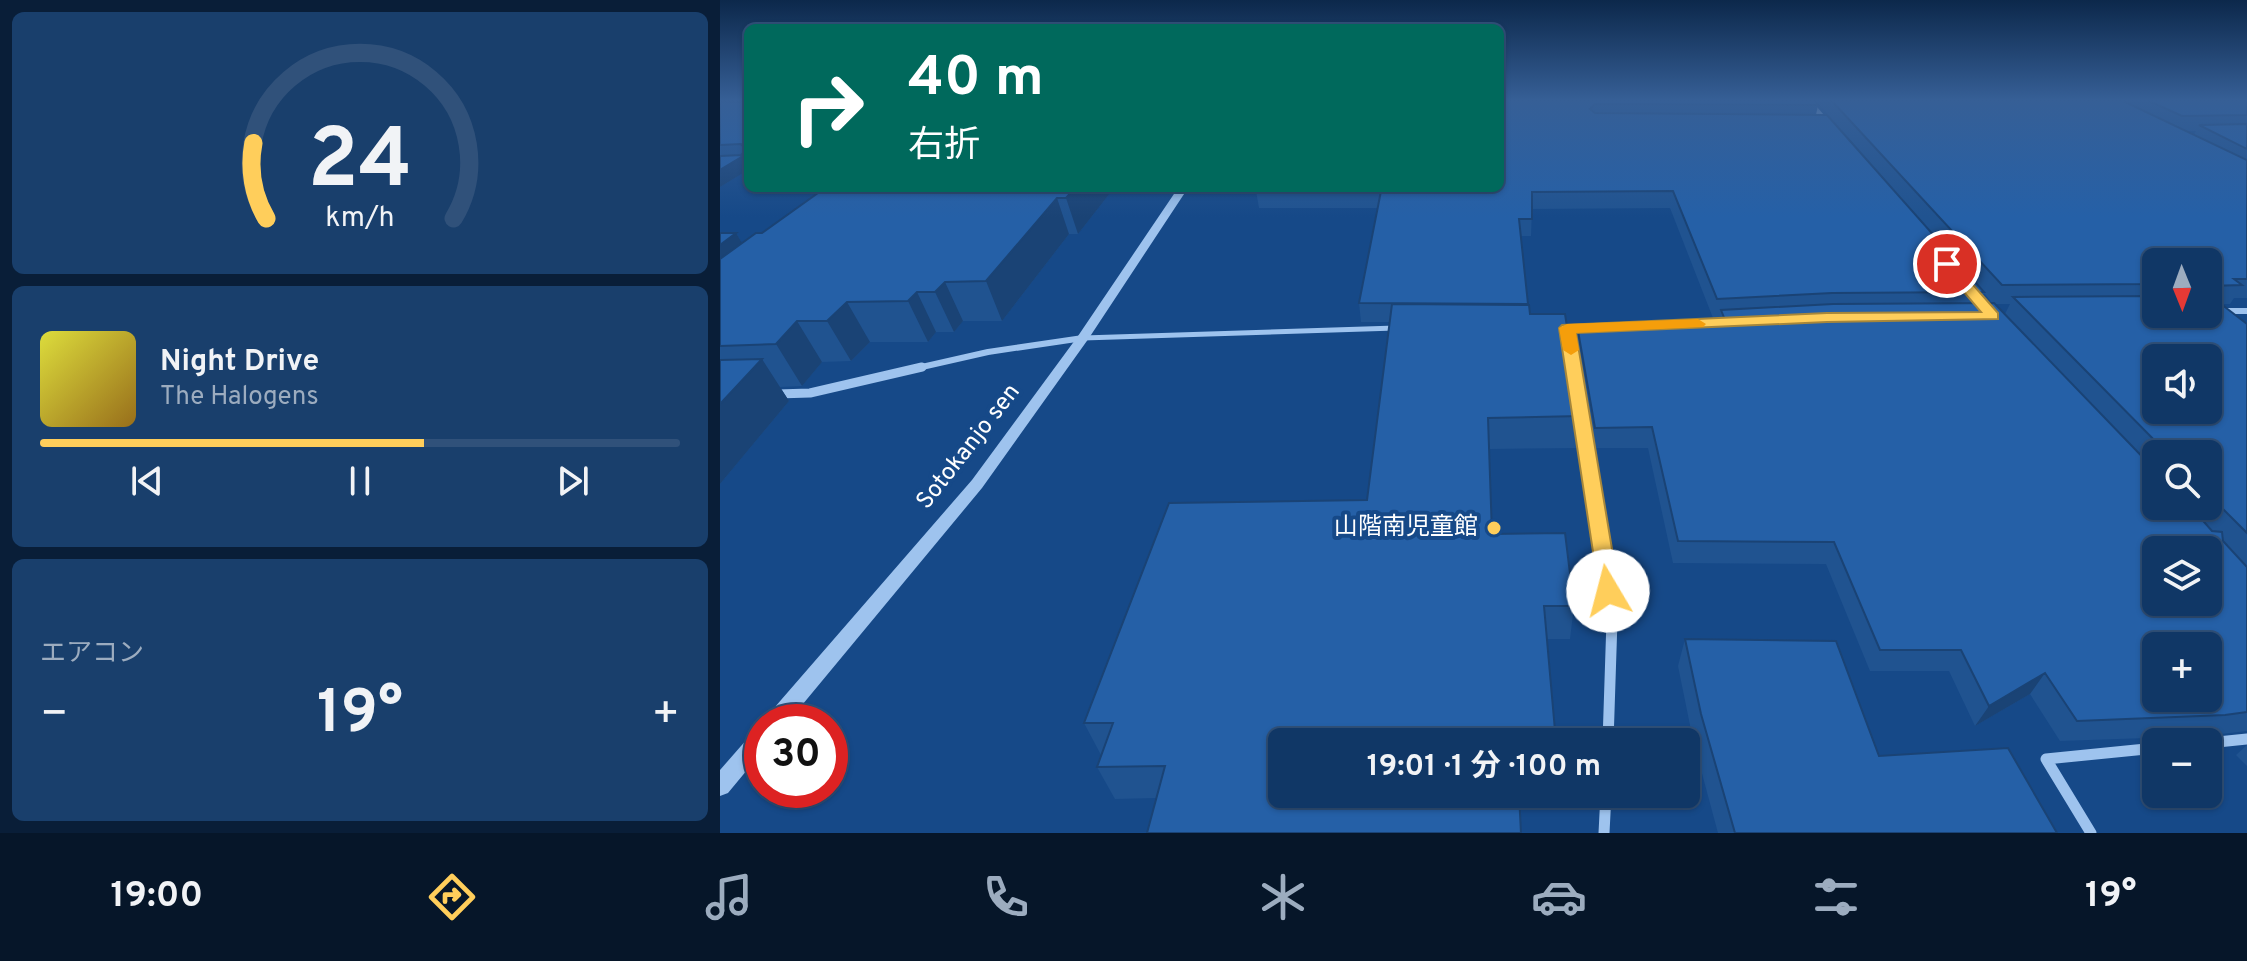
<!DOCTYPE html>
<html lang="ja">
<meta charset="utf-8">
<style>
:root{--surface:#103766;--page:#193f6c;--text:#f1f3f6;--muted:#9cacbf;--line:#30517a;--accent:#ffce5b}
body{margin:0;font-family:Overpass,"Noto Sans JP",sans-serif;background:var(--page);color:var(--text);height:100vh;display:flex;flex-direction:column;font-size:30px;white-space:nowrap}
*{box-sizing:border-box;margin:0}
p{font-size:26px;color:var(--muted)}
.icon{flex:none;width:44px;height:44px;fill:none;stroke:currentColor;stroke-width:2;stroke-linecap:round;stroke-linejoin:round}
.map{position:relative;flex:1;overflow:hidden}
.side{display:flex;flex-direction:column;gap:12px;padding:12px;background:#091e38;width:720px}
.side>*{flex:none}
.hud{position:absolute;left:24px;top:24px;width:760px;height:168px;border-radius:12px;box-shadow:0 2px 6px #0004,0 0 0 2px var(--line);background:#00695c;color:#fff;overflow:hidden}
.needle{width:52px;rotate:179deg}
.buttons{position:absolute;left:1422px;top:248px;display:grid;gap:16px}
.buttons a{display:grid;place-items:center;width:80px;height:80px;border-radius:12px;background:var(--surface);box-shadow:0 2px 6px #0004,0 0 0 2px var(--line);font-size:40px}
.speed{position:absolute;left:24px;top:704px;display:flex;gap:16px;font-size:40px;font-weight:700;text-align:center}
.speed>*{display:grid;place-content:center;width:104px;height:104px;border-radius:50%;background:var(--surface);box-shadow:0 2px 6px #0004,0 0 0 2px var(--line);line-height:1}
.speed .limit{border:12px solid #d22;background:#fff;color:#111}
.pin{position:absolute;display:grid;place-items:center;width:68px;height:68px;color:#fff;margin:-34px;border:4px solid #fff;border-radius:50%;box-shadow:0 2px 8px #0007}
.me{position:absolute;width:88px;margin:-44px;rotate:352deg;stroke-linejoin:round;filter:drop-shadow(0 0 6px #0008)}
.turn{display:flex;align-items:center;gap:28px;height:168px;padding:0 32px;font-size:36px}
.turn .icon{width:104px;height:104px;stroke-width:2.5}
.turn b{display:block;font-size:56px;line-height:68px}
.big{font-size:60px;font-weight:700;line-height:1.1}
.side .widget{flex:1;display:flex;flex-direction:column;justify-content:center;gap:12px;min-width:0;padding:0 28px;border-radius:12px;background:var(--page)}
.side .dial{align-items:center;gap:0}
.dial svg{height:208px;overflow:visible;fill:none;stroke:var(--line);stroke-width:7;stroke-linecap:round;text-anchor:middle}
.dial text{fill:var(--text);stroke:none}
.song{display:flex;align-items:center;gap:24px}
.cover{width:96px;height:96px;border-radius:12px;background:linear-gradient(135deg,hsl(60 70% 55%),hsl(40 70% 35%))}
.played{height:8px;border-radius:4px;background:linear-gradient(90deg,var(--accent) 60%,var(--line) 60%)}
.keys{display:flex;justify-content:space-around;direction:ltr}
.heat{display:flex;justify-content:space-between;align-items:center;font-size:44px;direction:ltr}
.trip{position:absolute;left:548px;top:728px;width:432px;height:80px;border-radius:12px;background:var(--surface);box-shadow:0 2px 6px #0004,0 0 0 2px var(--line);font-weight:700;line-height:80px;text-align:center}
.tab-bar{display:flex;height:128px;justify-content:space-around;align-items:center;background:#061629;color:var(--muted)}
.tab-bar .icon{width:56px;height:56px}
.tab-bar .selected{color:var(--accent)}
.tab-bar b{font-size:36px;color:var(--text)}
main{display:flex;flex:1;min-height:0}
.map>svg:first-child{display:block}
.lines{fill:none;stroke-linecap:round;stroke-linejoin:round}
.service{stroke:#9ec3ee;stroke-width:5}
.minor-far2{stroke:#9ec3ee;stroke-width:6}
.minor-far1{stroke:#9ec3ee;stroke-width:9}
.minor{stroke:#9ec3ee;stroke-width:11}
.tertiary{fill:#9ec3ee;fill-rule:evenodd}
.secondary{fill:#cbdffa;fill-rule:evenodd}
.wall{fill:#205390;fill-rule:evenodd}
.shaded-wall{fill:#1a4375}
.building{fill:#2560a7;stroke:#1a4375;stroke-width:2;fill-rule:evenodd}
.route{fill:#ffce5b;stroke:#a6863b;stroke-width:2}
.slow{fill:#f59e0b}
.poi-dot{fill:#ffce5b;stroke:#164988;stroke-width:3}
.labels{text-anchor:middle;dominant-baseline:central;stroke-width:8;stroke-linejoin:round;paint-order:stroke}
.street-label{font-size:24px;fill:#fff;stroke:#164988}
.poi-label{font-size:24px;fill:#fff;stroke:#164988;text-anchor:end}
</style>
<main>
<section class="side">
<div class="widget dial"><svg viewBox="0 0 100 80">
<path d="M14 69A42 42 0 1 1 86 69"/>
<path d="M14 69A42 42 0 0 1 9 40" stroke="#ffce5b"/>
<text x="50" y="56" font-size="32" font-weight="700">24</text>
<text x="50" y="72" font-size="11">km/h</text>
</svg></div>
<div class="widget">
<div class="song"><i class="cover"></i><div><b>Night Drive</b><p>The Halogens</p></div></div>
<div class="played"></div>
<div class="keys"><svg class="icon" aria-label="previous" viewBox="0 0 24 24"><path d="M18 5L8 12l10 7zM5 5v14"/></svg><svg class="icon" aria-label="pause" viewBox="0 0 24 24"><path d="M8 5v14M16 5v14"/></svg><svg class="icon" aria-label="next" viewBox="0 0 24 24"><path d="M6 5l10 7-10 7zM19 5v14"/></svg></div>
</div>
<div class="widget"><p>エアコン</p>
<div class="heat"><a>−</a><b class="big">19°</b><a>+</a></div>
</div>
</section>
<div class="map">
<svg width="1527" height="833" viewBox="0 0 1527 833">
<rect width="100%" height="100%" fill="#164988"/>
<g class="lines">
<!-- service -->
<path class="service" d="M951 325 1004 323
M363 338 676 328"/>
<!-- minor-far2 -->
<path class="minor-far2" d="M1488 311H1527
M849 338 854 369
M193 369 268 352 363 338"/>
<!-- minor-far1 -->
<path class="minor-far1" d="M853 367 884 570
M57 394 90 393 202 367"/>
<!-- minor -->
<path class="minor" d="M884 568 892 620 888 742
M1488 743 1527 739
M884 833 886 794
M1371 833 1326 759 1436 748"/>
<!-- tertiary -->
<path class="tertiary" d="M458 188H468L369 338 262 488 68 722H45L48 715 252 480 358 336Z
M42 727V752L8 793 0 796V770L35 730Z"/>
<!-- secondary -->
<path class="secondary" d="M1082 100H1091L1117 130V134H1111Z"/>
</g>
<!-- wall -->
<path class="wall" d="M0 100H28V170L0 187Z
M780 100 1098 105 1096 115 1176 192 1095 100H1527V298H1514L1510 304H1501L1527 324V731L1484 736 1340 741 1310 694 1255 726 1229 671H1150L1106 564 953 563 928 448H873L855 344 857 325H998L999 317 993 318 950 208 812 209 811 236H801L808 305 810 314 861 416 858 448 769 449 772 534 854 606 850 639H827L436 798 395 799 377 767 381 755 364 723 647 500 670 322H641L639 303 658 208H539L536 191ZM1465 131H1476L1474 135ZM1436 262H1488V314H1436ZM1264 293 1272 303H1259ZM1275 304H1290L1285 314ZM1436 454H1488V506H1436Z
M105 188H394L358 234H349L282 321H243L234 332H216L208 342H150L131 361 102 362 82 386 60 387 69 401 0 484V233H16L22 243 42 233Z
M965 639 1159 756 1337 833H998L973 740 958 666Z
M1527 745V766L1516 755Z"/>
<!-- shaded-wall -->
<path class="shaded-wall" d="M28 153V170L0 187V170Z
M355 188H394L358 234 346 198Z
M337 198 349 234 282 321 266 281Z
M16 233 39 271 0 302V245Z
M225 282 243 321 234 332 215 292Z
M197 292 216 332 208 342 188 301Z
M127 302 150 342 131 361 107 321Z
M77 321 102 362 82 386 56 344Z
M42 359 69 401 0 484V404Z
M1325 673 1310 694 1255 726 1269 706Z"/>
<!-- building -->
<path class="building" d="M24 100H28V153L0 170V156L21 155 26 150 21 144 0 145V101L22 102Z
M780 100H1094L1098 105 875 104 870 109 875 113 1107 115 1264 292 1112 293 997 299 953 191 812 192V219H799L808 304 639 303 661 191H536L538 188H780Z
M1111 100H1401L1527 160V279H1514L1522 285 1488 286V262H1436V284L1282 285Z
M1427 100H1527V115L1462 116Z
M1527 124V149L1479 125Z
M105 188H355L346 198H337L266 281 225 282 215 292H197L188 301 127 302 107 321H77L56 344 0 346V259L36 233H42Z
M0 233H16L0 245Z
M1488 294 1527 324V533L1488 494V454H1448L1293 297 1436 296V314H1488ZM1436 358H1488V410H1436Z
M1274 303 1436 471V506H1470L1492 531 1502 532 1503 541 1527 567V712L1505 715 1357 721 1325 673 1269 706 1241 650H1160L1114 542 958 541 932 427 875 428 857 325H1007L1001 310 1113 304ZM1436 550H1488V602H1436ZM1436 646H1488V698H1436Z
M672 304 809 305 810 314H845L861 416 768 418 772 534 845 533 854 606H824L836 742H562V794H799L801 833H427L445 766 377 767 393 723H364L449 503 647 500Z
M42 359 0 404V360Z
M965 639 1116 641 1159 756 1288 748 1337 833H1015L981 714Z"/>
<!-- sky -->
<linearGradient id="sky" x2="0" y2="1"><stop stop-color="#0c284b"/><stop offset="0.46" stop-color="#365f96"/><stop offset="1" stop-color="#365f96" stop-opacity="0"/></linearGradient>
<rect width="1527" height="217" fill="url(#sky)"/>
<!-- route -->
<path class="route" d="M1227 260 1232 261 1278 313V319L1107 322 856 333 899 591 896 598 888 600 880 598 839 328 842 325 1107 313 1261 312 1220 264Z"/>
<!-- slow -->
<path class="slow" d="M978 319 986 324 983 327 856 333 859 350 851 355 843 350 839 328 847 324Z"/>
<!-- markers -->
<circle class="poi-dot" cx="774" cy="528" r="8"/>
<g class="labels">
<!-- street labels -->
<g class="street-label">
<text transform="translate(249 447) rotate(-52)">Sotokanjo sen</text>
</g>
<!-- poi labels -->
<g class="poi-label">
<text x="758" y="528">山階南児童館</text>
</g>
</g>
</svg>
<div class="buttons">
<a><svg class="needle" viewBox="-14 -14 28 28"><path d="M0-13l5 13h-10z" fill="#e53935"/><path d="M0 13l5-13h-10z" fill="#9cacbf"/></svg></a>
<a><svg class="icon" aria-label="sound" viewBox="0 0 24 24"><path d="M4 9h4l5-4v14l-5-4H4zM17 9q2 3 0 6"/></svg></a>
<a><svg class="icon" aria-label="search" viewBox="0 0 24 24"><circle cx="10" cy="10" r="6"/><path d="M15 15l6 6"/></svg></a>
<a><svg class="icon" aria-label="layers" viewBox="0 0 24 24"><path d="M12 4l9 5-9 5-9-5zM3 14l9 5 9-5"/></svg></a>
<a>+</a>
<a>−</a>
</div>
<div class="speed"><div class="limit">30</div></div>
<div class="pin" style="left:1227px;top:264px;background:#d93025"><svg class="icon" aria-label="arrive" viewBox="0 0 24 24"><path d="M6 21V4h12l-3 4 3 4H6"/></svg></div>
<svg class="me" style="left:888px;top:591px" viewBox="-20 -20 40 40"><circle r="19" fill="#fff"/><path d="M0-13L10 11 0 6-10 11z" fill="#ffce5b"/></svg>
<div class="trip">19:01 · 1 分 · 100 m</div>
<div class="hud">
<div class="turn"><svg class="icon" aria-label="right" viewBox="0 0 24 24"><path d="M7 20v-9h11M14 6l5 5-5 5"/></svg><div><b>40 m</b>右折</div></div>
</div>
</div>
</main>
<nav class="tab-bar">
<b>19:00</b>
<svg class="icon selected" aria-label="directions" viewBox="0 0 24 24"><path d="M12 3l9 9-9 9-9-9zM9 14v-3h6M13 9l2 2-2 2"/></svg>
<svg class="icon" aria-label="music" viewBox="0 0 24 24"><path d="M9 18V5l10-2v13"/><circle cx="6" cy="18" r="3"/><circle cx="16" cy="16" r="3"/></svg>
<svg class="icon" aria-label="phone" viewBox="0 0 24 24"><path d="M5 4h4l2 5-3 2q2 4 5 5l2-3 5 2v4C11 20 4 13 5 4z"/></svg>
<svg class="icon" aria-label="climate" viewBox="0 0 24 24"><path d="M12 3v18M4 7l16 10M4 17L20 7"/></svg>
<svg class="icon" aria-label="car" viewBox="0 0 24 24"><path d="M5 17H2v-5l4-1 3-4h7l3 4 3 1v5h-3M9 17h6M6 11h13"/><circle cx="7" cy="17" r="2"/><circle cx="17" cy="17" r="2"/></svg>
<svg class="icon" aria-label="filters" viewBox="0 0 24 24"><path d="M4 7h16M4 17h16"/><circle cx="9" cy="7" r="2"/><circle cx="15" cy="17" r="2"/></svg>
<b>19°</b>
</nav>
